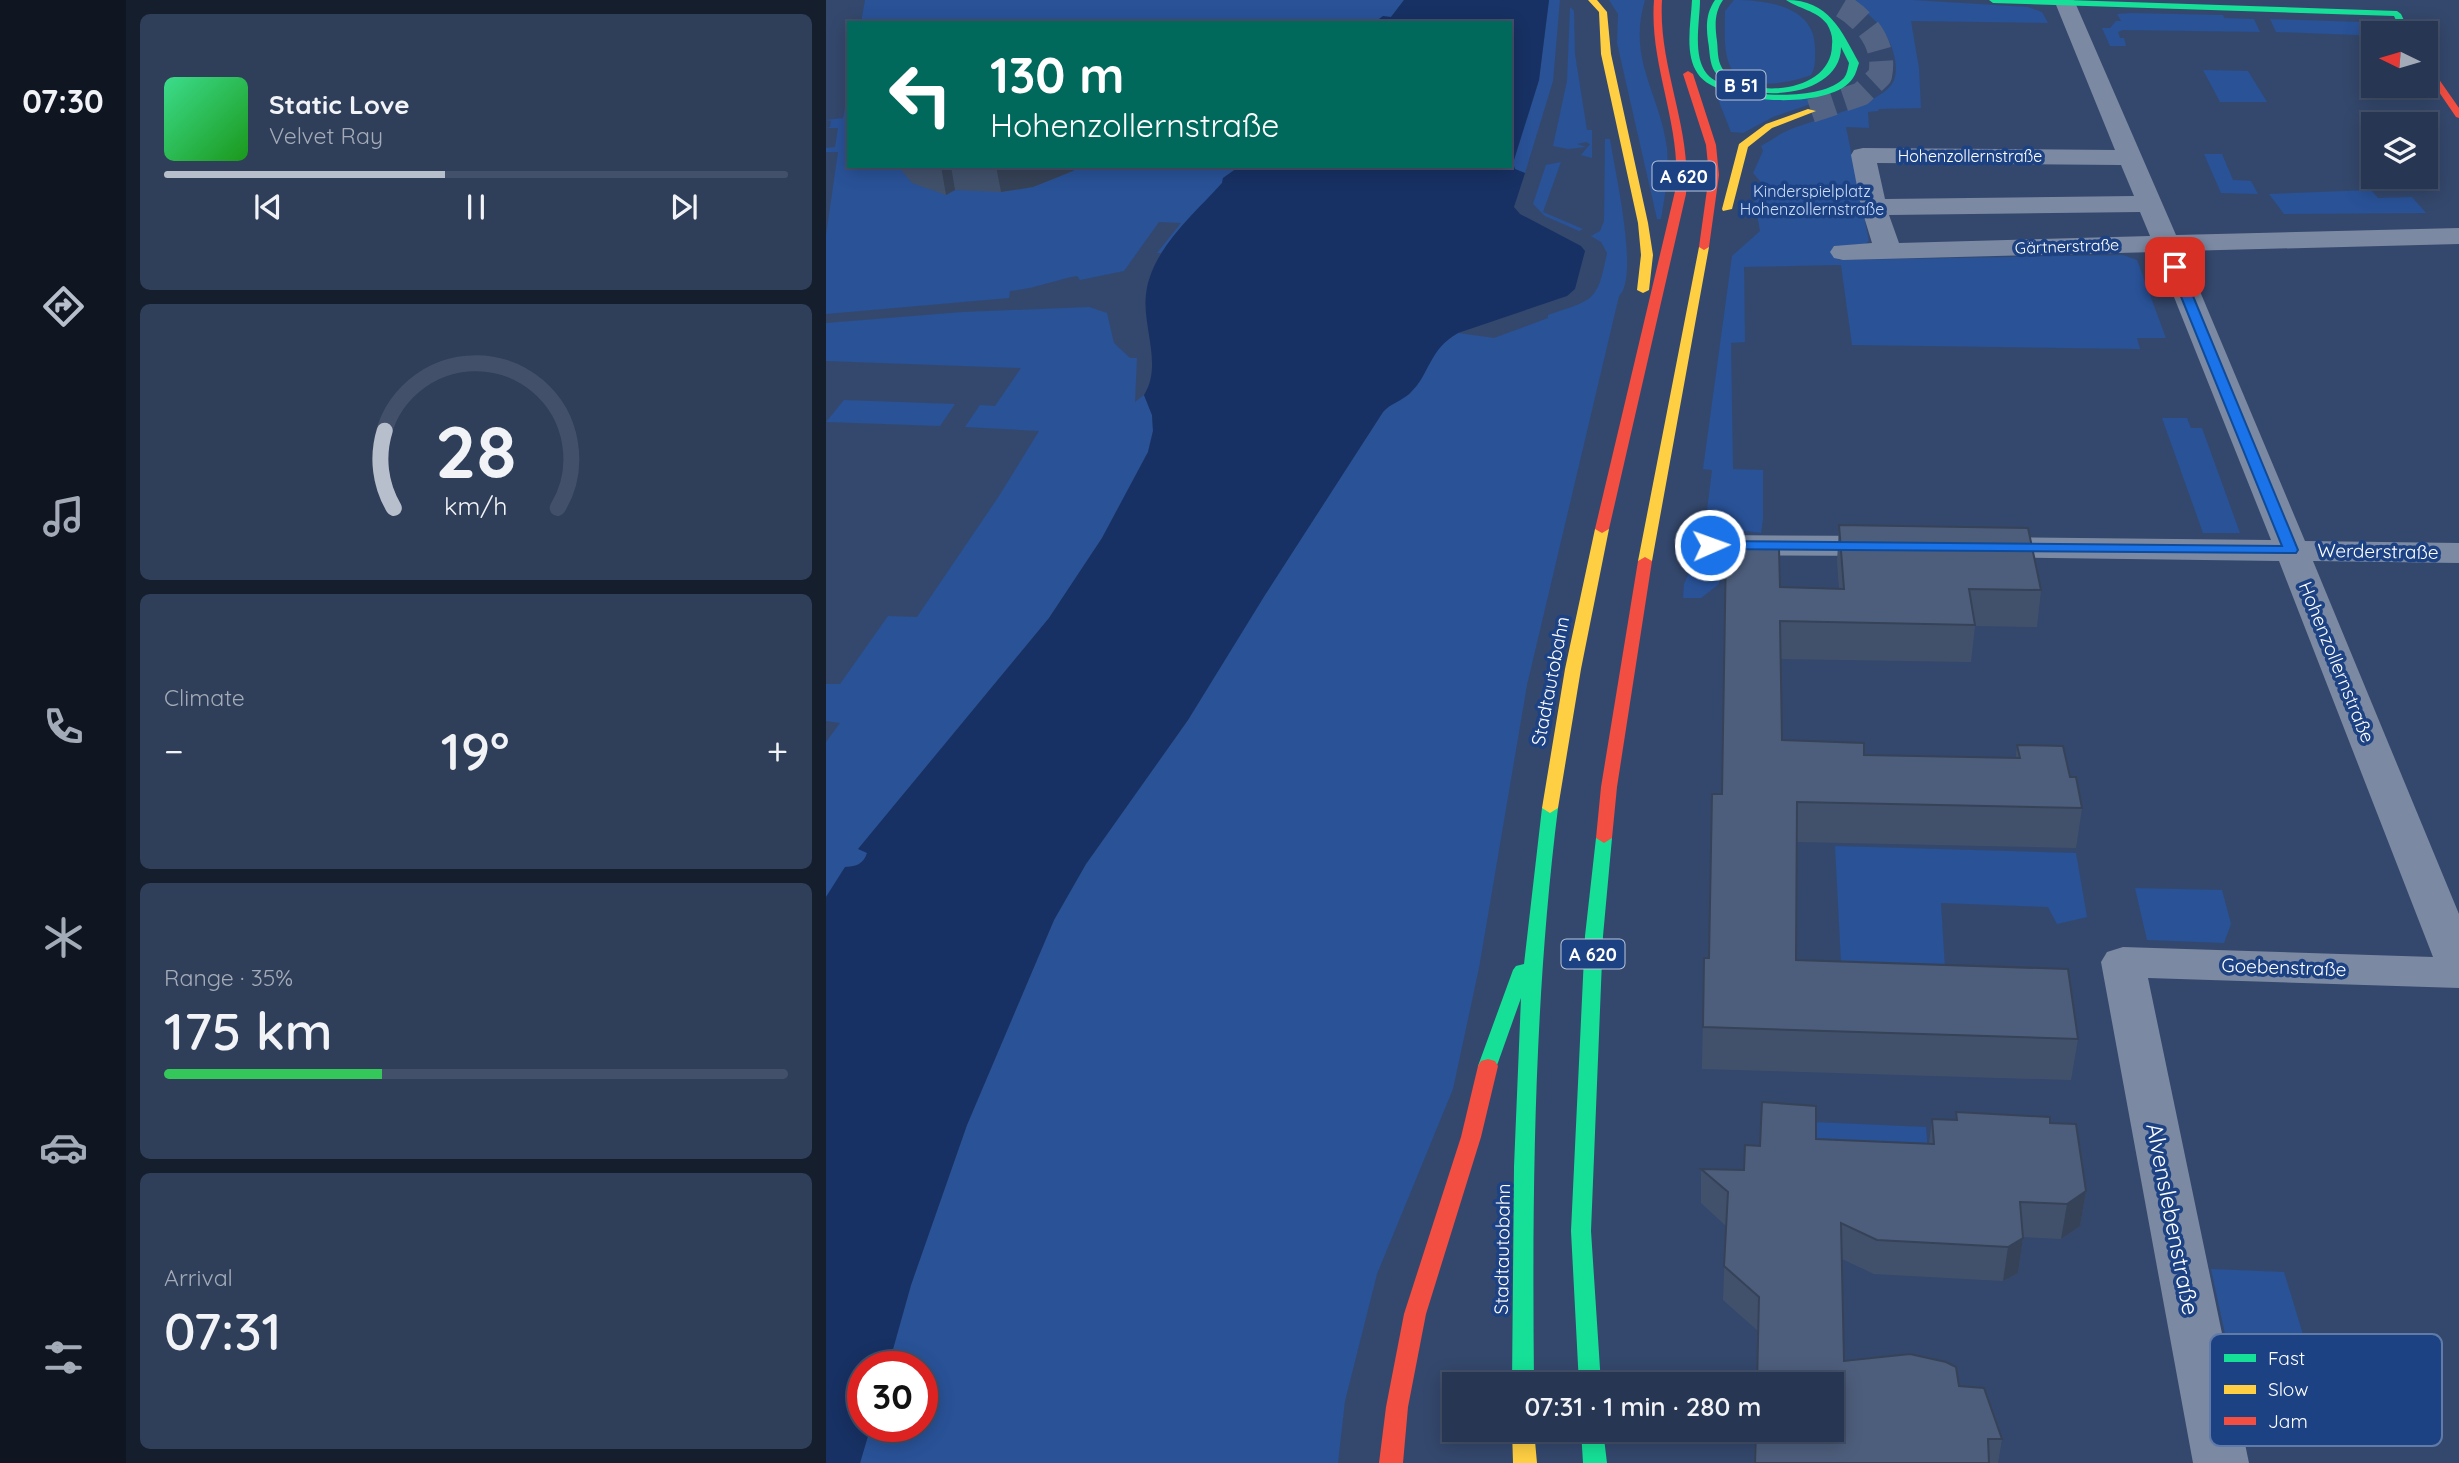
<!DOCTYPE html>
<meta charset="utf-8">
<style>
:root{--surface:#273652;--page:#2f3e59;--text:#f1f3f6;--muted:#a4abb8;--line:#435069;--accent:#b8bfcc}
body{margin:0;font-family:Quicksand,sans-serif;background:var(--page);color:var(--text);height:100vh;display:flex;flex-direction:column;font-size:26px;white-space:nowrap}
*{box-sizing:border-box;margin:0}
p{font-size:23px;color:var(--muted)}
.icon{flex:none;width:38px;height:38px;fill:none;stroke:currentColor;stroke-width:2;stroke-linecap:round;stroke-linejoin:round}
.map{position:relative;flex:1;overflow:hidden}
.drawer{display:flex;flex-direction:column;gap:14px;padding:14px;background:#151e2d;width:700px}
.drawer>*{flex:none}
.top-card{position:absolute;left:21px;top:21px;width:665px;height:147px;border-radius:0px;box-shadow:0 4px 18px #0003,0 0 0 2px var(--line);background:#00695c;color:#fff;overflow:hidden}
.needle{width:46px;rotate:275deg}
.fabs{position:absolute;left:1535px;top:21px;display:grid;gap:14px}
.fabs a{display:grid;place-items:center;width:77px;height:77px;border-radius:0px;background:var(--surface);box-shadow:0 4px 18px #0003,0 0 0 2px var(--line);font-size:35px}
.speed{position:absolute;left:21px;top:1351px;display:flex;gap:14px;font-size:35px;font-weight:700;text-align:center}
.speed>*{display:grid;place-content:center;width:91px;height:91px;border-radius:50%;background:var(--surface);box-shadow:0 4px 18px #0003,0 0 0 2px var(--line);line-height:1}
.speed .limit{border:10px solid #d22;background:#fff;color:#111}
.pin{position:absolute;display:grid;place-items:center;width:60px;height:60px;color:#fff;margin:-30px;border-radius:14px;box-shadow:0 4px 10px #0006}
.me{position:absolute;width:77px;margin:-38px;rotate:88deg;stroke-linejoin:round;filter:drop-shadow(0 0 5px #0008)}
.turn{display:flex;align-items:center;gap:24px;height:147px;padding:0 28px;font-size:32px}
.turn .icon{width:91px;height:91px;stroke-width:2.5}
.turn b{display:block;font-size:49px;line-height:60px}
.big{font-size:52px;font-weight:600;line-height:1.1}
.drawer .card{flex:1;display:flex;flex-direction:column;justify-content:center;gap:10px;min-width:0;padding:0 24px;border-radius:10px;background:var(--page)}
.drawer .dial{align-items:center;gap:0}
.dial svg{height:182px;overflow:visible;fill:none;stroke:var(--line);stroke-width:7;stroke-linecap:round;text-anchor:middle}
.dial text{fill:var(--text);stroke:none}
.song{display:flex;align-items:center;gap:21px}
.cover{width:84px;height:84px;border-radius:10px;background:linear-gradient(135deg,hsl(150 70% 55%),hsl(120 70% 35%))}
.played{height:7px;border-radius:4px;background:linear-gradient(90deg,var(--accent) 45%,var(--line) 45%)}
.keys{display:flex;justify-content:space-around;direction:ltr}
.heat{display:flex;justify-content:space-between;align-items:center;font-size:38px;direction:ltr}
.charge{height:10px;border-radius:5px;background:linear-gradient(90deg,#34c759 35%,var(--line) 0)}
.trip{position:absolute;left:616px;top:1372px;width:402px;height:70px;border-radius:0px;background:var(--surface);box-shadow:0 4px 18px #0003,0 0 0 2px var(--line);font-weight:600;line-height:70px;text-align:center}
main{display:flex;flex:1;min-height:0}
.tabs{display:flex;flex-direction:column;width:126px;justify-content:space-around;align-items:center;background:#101621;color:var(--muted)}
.tabs .icon{width:49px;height:49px}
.tabs .active{color:var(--accent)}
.tabs b{font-size:32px;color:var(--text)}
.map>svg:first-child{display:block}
.green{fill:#295297}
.water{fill:#173164}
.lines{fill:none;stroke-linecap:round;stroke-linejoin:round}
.highway-tunnel{stroke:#526383;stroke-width:24;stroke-dasharray:24 11;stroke-linecap:butt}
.street{fill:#7b89a3;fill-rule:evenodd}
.fast{fill:#16e098;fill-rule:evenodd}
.slow{fill:#ffcf43;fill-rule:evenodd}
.jam{fill:#f24e42;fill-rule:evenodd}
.wall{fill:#42516b}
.shaded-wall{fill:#364257}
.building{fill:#4d5e7c;stroke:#364257;stroke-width:2}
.route{fill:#1a73e8;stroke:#114b97;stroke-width:2}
.labels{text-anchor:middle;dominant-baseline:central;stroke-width:7;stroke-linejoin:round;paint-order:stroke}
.far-street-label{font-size:16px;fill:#fff;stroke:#1d4284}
.far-park-label{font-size:16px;fill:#c9dbf8;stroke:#1d4284}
.shield{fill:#1d4284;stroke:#bbc6da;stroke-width:2}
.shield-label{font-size:18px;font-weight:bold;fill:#fff}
.street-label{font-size:19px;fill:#fff;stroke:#1d4284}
.near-street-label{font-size:23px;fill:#fff;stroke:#1d4284}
.key{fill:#1d4284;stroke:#617ba9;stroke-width:2}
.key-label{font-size:19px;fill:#fff}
</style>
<main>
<nav class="tabs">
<b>07:30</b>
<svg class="icon active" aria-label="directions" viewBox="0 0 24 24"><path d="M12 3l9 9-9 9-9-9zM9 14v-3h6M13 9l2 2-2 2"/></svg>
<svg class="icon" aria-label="music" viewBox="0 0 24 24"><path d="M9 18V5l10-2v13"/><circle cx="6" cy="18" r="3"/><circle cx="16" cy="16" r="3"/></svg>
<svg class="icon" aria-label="phone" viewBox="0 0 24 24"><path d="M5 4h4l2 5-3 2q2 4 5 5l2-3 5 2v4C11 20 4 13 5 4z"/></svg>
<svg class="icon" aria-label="climate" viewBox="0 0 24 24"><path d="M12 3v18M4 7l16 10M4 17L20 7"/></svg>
<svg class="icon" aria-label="car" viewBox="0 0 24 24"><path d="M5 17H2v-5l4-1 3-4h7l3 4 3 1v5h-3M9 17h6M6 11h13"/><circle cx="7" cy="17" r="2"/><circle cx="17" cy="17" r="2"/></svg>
<svg class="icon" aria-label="filters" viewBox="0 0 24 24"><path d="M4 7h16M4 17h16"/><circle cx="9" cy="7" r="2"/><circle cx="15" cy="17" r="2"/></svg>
</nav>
<section class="drawer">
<div class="card">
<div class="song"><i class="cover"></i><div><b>Static Love</b><p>Velvet Ray</p></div></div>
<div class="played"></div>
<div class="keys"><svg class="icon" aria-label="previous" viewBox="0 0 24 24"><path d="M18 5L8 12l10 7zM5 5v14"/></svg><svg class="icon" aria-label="pause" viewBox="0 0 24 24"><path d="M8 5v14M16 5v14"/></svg><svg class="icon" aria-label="next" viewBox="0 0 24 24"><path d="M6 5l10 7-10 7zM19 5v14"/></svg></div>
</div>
<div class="card dial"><svg viewBox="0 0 100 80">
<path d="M14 69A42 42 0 1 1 86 69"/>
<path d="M14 69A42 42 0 0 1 10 35" stroke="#b8bfcc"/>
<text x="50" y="56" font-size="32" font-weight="700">28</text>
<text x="50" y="72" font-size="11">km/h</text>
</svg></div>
<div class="card"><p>Climate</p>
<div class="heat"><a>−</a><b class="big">19°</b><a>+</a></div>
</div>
<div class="card"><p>Range · 35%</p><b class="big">175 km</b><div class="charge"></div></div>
<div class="card"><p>Arrival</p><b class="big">07:31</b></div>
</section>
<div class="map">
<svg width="1633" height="1463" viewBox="0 0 1633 1463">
<rect width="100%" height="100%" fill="#34486d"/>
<!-- green -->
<path class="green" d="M39 0H578L565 17 554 20 561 21 559 23H35Z
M723 0H734L727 81 699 173 688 169 687 163 713 80Z
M783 0H819C801 60 834 93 841 148 843 172 839 196 835 219H831L791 43 792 14Z
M908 0C941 0 989 6 989 48 989 57 990 67 985 75 965 83 915 93 904 66 897 50 899 28 899 11Z
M1018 0H1087L1202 7 1216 12 1222 23 1085 21 1093 68 1095 108 1053 109 1052 111 1042 112 1043 128 1020 127 1043 241 1036 246 1009 249 1013 260 1297 255 1311 260 1340 338H1311L1314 349 1026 345 1015 265 918 267 919 342 905 343 907 469 937 470V519L935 533C917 530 894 531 880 518L886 470 877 469 906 256 934 231 928 198 940 188 927 173 937 151 935 146C944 141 953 134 963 130 986 120 1059 104 1068 80 1072 70 1069 58 1066 48 1058 25 1041 10 1018 0Z
M744 7 748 11 749 54 761 130H766V158L755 155 764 144 760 142 751 144 760 147 742 149 727 146 741 81Z
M1305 13 1397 15 1398 18 1428 19 1434 32 1297 30 1292 32 1294 38H1298L1300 46H1284L1276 28H1284L1290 21H1295L1291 14Z
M1444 19 1536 22 1543 33 1538 34 1540 38 1532 35 1450 32Z
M1377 70 1422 71 1441 102H1394Z
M23 87V166H414L397 178 396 183 335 253H331L355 223 333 222 298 271 254 280 251 276C228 280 208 289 184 291L183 298 0 314V235L12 152H0V148L9 147 12 128H0L4 127 5 121 0 120 17 118Z
M890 94 892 93 1005 97 947 117 917 133 905 132Z
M779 139H784C788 168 814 277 793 296L701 685 653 968 627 1089 551 1274 519 1401 512 1463H34L45 1426H96V1367H62L85 1285 141 1125 228 920 260 864 362 720 439 595 557 412 564 404 584 394 614 345 632 333 668 338 722 318V315C768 299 771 303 781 253L775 242 765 236 774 231 778 221Z
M1378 154H1396L1407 180 1425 181 1432 194 1395 193Z
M735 162 717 212 757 229 753 231 719 216 707 204 720 165Z
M1545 190 1552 198 1586 197 1600 213 1458 214 1443 194Z
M263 307 281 313 288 343 304 358H311L309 402 318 395 326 415 327 431 322 452 276 538 223 618 33 848 41 853C38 864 29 867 19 867L0 897V742L14 723 0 721V684H14L62 616 91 617 173 496 213 431 139 427 154 405 169 406 195 368 0 361V323L137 312Z
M18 400 129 404 114 426 0 422Z
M1336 418H1361L1365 428H1376L1414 533H1377Z
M895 569 893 584 875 598H857L858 584 863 573Z
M1009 846 1250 853 1261 917 1231 924 1222 907 1115 903 1120 985 1016 981Z
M1309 888 1396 890 1405 924 1398 943 1321 940Z
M987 1122 1100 1127 1104 1179 987 1164Z
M1385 1269 1458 1272 1482 1351 1503 1440 1421 1436Z"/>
<!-- water -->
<path class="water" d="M578 0H723L713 80 687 163 689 169 699 173 688 207 694 214 755 246 759 251 749 289 741 296 632 333C602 350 604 375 584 393 576 401 565 403 557 412L439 595 362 720 260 864 228 920 141 1125 85 1285 62 1367H37V1426H45L34 1463H0V897L19 867C29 867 38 864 41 853L32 849 223 618 276 538 322 452 327 431 326 415 318 395C337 365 316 327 320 294 325 250 368 214 396 183L397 178 414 166H684V23H559L560 21 553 19 557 16 565 17Z"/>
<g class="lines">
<!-- highway-tunnel -->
<path class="highway-tunnel" d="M985 111 1035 94 1054 76C1061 43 1037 16 1009 2"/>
<!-- street -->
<path class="street" d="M1228 0H1248L1350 235 1633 228V244L1357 251 1479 541 1633 543V563L1487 561 1633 914V988L1322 978 1423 1463H1367L1275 962 1281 952 1297 947 1607 957 1453 561 1156 557 1144 554 1139 547 1144 540 1156 537 1445 540 1330 252 1017 260 1008 258 1004 252 1008 246 1046 243 1035 207 1025 155 1028 150 1037 148 1289 150ZM1051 163 1295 165 1308 196 1059 199ZM1314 212 1324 236 1073 243 1063 215Z
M884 535 1064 536 1076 539 1081 546 1076 553 1064 556 884 555 872 552 867 545 872 538Z"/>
<!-- fast -->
<path class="fast" d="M866 0H874C874 21 866 56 881 74 903 99 995 103 1018 78 1021 74 1022 68 1023 63L1015 47C1015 100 916 106 889 72 883 63 884 51 882 41 880 26 880 13 889 0H897C888 13 889 26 891 41 892 49 891 60 896 68 915 100 1006 96 1006 45 1007 37 1005 31 1001 24 990 10 973 9 960 0 1003 0 1015 30 1033 63 1031 68 1030 74 1027 78 1006 111 893 105 872 74 858 54 865 23 866 0Z
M1163 0H1241L1571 11 1575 14 1584 33H1576L1568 16 1167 3Z
M724 803 732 808C708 1000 706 1191 708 1384H686L688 1167 695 998 669 1071 662 1073 655 1071 652 1066 687 970 690 966 698 964 716 808Z
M778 833 786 838 777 936 765 1231 775 1384H753L745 1231 759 936 770 838Z
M755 1430H777L781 1463H757Z"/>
<!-- slow -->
<path class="slow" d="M762 0H771L781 12 785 54 822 223 827 255 823 290 817 293 811 290 815 255 812 223 775 54 773 12Z
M982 109 990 111 946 128 922 147 906 209 897 211 896 209 913 144 940 124Z
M878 244 883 247 826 561 819 565 812 561 873 247Z
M776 525 783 529 755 669 732 808 724 813 716 808 739 669 769 529Z
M686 1430H708L711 1463H687Z"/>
<!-- jam -->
<path class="jam" d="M828 0H836C832 67 866 127 860 194L783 529 776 533 769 529 850 187C855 123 823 64 828 0Z
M1600 64 1603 65 1633 108V118L1630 117 1600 73Z
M862 71 867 74 890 145 893 175 883 247 878 250 873 247 883 175 880 145 857 74Z
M819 557 826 561 791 787 786 838 778 843 770 838 775 787 812 561Z
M662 1059 669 1061 672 1066 655 1137 600 1314 582 1407 577 1463H553L560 1407 578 1314 635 1137 652 1066 655 1061Z"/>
</g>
<!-- wall -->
<path class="wall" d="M72 166H251L247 171 207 187 175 192 129 190 120 195 86 183Z
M1013 525 1215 590 1211 627 1149 626 1145 662 955 659 956 740 1038 755 1190 758 1191 745 1244 777 1256 808 1250 848 971 842 970 960 1252 1039 1245 1080 876 1069 878 958H883L895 794 954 587 1013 588 1011 562Z
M1130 1112 1224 1123 1260 1191 1254 1226 1235 1239 1197 1237 1192 1273 1177 1281 1048 1274 1016 1259 1018 1361 1133 1386 1176 1439 1172 1463H928L929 1430H1006V1384H930L932 1331 897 1300 900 1226 875 1203V1169L918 1170 990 1139 1103 1144 1106 1119 1130 1120Z"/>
<!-- shaded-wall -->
<path class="shaded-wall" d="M115 166H125L129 190 120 195Z
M170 166H251L247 171 207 187 175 192Z
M1260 1191 1254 1226 1235 1239 1241 1204Z
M1197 1238 1192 1273 1177 1281 1182 1247Z"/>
<!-- building -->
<path class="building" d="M1013 525 1202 528 1215 590 1143 589 1149 625 954 621 956 740 1038 743V755L1194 758 1191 745 1237 746 1244 777H1250L1256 808 971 802 970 960 1242 969 1252 1039 877 1027 878 958H883L886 794H896L900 548 953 549 954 587 1018 589Z
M936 1102 990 1106V1139L1108 1144 1106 1119 1131 1120 1130 1112 1224 1117V1123L1250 1124 1260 1191 1241 1204 1194 1202 1197 1238 1182 1247 1051 1240 1015 1223 1018 1361 1084 1354 1120 1362 1130 1367 1133 1386 1158 1388 1176 1439H1162L1163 1463H929L930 1430H1006V1384H931L933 1297 898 1266 902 1192 875 1169 918 1170 919 1145 934 1146Z"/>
<!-- route -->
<path class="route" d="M1349 264 1355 267 1472 550 1470 553 884 549 877 545 884 541 1456 546 1343 267Z"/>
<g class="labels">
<!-- far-street labels -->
<g class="far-street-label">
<text x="1144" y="156">Hohenzollernstraße</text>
<text transform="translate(1241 246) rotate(-2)">Gärtnerstraße</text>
</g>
<!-- far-park labels -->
<g class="far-park-label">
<text x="986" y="191">Kinderspielplatz<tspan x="986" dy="18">Hohenzollernstraße</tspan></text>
</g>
<!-- shield labels -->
<g class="shield">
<rect x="890.5" y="70.5" width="49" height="29" rx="5"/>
<rect x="826.5" y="161.5" width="63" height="29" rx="5"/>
<rect x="735.5" y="939.5" width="63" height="29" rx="5"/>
</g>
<g class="shield-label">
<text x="915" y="85">B 51</text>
<text x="858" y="176">A 620</text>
<text x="767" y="954">A 620</text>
</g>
<!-- street labels -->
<g class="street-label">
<text transform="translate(1552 551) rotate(1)">Werderstraße</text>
<text transform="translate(1511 662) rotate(68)">Hohenzollernstraße</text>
<text transform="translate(724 681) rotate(-79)">Stadtautobahn</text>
<text transform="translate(1458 967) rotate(2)">Goebenstraße</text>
<text transform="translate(676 1249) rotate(-89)">Stadtautobahn</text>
</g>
<!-- near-street labels -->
<g class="near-street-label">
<text transform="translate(1347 1219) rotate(79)">Alvenslebenstraße</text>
</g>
</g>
<!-- legend -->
<rect x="1384" y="1334" width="232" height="112" rx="10" class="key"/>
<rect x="1398" y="1354" width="32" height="8" fill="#16e098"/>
<rect x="1398" y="1385" width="32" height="9" fill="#ffcf43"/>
<rect x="1398" y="1417" width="32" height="8" fill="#f24e42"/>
<g class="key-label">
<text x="1442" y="1365">Fast</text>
<text x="1442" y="1396">Slow</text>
<text x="1442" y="1428">Jam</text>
</g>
</svg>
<div class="fabs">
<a><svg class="needle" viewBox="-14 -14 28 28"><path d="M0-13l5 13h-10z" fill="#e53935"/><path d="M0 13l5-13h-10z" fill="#a4abb8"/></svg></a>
<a><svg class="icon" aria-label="layers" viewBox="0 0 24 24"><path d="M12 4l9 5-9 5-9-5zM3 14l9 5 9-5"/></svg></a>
</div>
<div class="speed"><div class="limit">30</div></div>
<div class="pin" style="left:1349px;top:267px;background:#d93025"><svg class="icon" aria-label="arrive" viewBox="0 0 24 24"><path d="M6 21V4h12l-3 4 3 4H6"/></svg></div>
<svg class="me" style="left:884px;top:545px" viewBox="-20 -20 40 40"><circle r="17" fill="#1a73e8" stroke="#fff" stroke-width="3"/><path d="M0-11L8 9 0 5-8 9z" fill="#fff"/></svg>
<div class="trip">07:31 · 1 min · 280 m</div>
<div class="top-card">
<div class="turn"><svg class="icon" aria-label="left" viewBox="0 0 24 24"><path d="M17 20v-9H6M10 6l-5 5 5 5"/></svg><div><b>130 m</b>Hohenzollernstraße</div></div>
</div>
</div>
</main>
